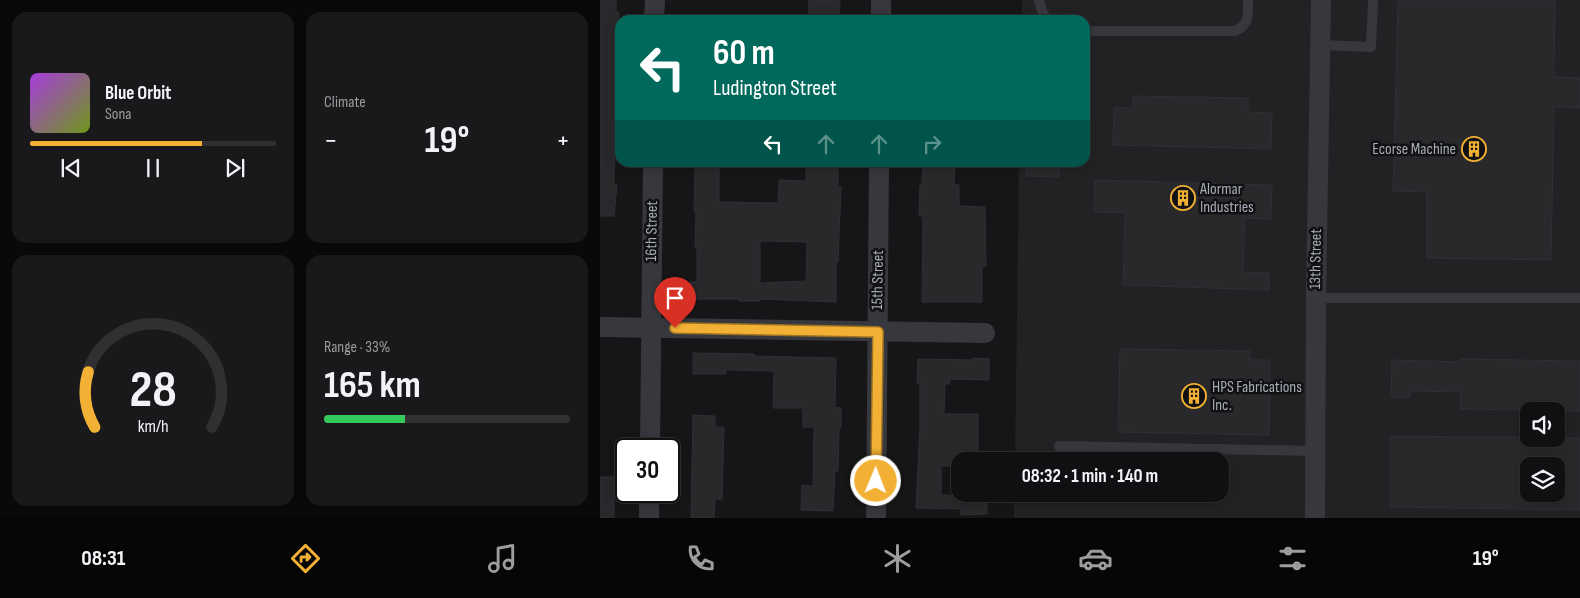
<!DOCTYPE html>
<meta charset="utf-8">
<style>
:root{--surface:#101012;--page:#19191b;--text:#f1f3f6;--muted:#9c9d9f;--line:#303032;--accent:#f2b134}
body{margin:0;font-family:"Sofia Sans Condensed",sans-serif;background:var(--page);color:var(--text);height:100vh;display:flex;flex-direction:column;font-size:19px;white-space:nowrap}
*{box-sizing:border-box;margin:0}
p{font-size:16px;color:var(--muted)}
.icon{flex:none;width:28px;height:28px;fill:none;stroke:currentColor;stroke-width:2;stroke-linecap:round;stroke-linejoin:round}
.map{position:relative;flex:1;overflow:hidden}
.side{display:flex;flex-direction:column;gap:12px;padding:12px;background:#09090a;width:600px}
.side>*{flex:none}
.top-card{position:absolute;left:15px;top:15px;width:475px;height:152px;border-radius:15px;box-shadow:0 2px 12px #0003,0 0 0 1px var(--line);background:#00695c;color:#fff;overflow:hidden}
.tools{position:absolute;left:920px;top:402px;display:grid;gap:10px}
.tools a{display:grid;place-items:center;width:45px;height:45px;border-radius:10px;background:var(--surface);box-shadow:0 2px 12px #0003,0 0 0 1px var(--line);font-size:25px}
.speed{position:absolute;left:15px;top:438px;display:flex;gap:10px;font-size:25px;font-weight:700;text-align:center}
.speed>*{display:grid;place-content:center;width:65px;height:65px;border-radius:50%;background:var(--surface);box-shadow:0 2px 12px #0003,0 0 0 1px var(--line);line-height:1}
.speed .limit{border:2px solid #111;border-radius:8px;background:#fff;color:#111}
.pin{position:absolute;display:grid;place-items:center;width:42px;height:42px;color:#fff;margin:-51px -21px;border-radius:50% 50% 50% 0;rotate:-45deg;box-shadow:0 0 5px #0007}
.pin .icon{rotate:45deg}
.me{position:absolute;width:55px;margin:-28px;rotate:1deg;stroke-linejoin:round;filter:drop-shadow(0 0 4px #0008)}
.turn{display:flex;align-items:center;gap:18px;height:105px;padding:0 15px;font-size:22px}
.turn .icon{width:65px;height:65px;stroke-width:2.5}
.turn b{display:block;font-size:35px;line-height:42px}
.lanes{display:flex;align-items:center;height:48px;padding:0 15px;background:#0003;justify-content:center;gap:25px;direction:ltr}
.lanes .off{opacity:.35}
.big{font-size:38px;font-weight:700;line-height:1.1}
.side .widget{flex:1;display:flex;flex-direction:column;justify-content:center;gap:8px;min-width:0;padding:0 18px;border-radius:15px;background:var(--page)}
.side .dial{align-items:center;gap:0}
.dial svg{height:130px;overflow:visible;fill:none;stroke:var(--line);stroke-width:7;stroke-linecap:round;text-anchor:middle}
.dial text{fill:var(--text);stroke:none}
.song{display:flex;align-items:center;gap:15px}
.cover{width:60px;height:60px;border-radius:8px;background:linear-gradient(135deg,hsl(280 70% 55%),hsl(80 70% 35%))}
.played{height:5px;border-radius:2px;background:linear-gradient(90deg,var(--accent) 70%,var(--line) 70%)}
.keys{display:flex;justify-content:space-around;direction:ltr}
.heat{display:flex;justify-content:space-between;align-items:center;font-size:28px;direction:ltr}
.charge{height:8px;border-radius:4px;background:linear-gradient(90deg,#34c759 33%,var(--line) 0)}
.side .tiles{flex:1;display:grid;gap:12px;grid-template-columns:repeat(2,1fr)}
.trip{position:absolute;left:351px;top:452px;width:278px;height:50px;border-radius:15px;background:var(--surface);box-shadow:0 2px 12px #0003,0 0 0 1px var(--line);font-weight:700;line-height:50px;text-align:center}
.menu{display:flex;height:80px;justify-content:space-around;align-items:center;background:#060607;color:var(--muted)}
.menu .icon{width:35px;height:35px}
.menu .on{color:var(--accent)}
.menu b{font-size:22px;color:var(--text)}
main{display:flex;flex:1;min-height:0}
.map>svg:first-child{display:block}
.built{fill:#222225;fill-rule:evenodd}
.building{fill:#29292c;stroke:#303034;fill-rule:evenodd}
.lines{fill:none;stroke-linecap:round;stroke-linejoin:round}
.service{stroke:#37383d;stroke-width:10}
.minor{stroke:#37383d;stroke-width:20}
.route-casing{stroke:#9d7322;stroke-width:12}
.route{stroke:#f2b134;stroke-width:9}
.labels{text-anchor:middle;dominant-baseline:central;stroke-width:5;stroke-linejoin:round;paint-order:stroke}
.poi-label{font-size:16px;fill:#a8adb8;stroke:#111113;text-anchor:start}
.street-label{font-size:16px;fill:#a8adb8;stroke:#111113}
</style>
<main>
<section class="side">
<div class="tiles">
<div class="widget">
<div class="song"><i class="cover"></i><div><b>Blue Orbit</b><p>Sona</p></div></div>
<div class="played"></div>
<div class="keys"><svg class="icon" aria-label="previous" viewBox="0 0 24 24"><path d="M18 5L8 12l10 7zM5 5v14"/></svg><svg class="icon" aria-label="pause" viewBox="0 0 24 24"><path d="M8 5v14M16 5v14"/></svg><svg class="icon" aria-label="next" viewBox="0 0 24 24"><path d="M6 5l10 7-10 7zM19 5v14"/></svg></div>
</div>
<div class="widget"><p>Climate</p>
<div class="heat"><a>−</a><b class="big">19°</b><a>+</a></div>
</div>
<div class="widget dial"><svg viewBox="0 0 100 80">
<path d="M14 69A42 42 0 1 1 86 69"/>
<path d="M14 69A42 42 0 0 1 10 35" stroke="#f2b134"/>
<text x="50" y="56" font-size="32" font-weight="700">28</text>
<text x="50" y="72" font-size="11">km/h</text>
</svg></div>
<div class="widget"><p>Range · 33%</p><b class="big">165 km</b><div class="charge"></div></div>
</div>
</section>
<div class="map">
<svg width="980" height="518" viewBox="0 0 980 518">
<rect width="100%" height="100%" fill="#161618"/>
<!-- built -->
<path class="built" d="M422 0H980V518H414V494H620V461H415L419 163 485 162V20H422ZM929 411H956V439H929ZM929 466H956V494H929Z"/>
<!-- building -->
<path class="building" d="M0 0H16V12H19L18 44H16L15 100 14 185H17L14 216H0Z
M209 0H240L239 20H208Z
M798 0H955L954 77 980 78V108L954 107 951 260 827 258V192L793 191Z
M533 96 648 98V112L672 113 671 149 513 145 514 108H532Z
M95 162H119V202L178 203 179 180 206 181V162H238V187H241L238 262H236V302L160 299V301H139V299H90V282H97V248H95L96 212H94ZM160 241 207 242 206 281 160 283Z
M323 162H355L354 185H359V206L385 207 386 266H382V302H322L323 216H319L320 185H322Z
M427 162H459V177L426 176Z
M495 180 672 185 671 219 645 218 643 272 669 273V290L523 285 525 213 494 212Z
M520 349 650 351 649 360H670L669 435 518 432Z
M93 353 154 354V356L236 358 235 407 241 408V428H239L238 471H235L233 511 201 510 202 485 213 486 214 427H203V408H173L174 371 126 370V374H93Z
M373 358 389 359V380L350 379 349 384H345L344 414H378V461H351V466H341V495H387V514L361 515V509L316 508 320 426V383H317L318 359 373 360Z
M861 359 980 361V411L860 409 861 392 810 391V397H791L792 360 861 362Z
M93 415 115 416V427H124L122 499H115L114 518H91Z
M790 436 980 438V510L790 507ZM929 464 956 465V494H929Z
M0 477H14V518H0Z"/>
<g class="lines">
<!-- service -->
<path class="service" d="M439 0 442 11 447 20
M485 31H635C650 24 648 15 648 0
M720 45 771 47 773 0
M716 298H980
M459 446 715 451"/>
<!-- minor -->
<path class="minor" d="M54 20 55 0
M281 20V0
M0 327 385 333
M50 449 53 162
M49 518V491
M276 518 279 162
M715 518 716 298 721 0"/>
</g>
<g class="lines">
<defs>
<path id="route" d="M75 328 278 332 276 481"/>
</defs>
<!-- route casing -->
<use href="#route" class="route-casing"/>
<!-- route -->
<use href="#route" class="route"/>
</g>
<!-- icons -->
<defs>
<symbol id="building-ring" viewBox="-11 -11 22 22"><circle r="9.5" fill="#111113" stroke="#f2b134" stroke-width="1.5"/><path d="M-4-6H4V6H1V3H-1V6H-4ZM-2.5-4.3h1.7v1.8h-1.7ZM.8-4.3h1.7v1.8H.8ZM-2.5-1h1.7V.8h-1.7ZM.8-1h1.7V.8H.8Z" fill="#f2b134"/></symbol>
</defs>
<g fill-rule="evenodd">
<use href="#building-ring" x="860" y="135" width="28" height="28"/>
<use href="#building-ring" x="569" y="184" width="28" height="28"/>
<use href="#building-ring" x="580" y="382" width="28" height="28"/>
</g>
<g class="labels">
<!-- poi labels -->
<g class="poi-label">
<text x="856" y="149" text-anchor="end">Ecorse Machine</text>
<text x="600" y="189">Alormar<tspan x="600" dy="18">Industries</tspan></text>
<text x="612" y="387">HPS Fabrications<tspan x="612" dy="18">Inc.</tspan></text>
</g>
<!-- street labels -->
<g class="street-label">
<text transform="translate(52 231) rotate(-89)">16th Street</text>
<text transform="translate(716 259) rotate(-89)">13th Street</text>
<text transform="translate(278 280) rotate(-89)">15th Street</text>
</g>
</g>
</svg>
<div class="tools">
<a><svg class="icon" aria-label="sound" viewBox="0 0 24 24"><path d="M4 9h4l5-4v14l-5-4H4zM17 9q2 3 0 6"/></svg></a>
<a><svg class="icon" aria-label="layers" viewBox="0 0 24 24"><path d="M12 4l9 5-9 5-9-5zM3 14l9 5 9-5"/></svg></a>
</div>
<div class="speed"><div class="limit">30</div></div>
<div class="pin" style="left:75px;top:328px;background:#d93025"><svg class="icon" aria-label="arrive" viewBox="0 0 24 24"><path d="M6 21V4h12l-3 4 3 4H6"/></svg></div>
<svg class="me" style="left:276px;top:481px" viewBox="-20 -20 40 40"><circle r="17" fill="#f2b134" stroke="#fff" stroke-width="3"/><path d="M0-11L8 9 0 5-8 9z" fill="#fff"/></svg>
<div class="trip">08:32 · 1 min · 140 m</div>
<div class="top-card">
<div class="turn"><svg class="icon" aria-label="left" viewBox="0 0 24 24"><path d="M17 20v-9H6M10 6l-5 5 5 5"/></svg><div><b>60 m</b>Ludington Street</div></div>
<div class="lanes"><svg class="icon" aria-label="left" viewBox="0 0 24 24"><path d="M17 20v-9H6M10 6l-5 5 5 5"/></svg><svg class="icon off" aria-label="ahead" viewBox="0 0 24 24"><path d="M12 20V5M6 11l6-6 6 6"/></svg><svg class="icon off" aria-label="ahead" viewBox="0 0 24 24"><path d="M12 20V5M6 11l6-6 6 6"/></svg><svg class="icon off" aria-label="right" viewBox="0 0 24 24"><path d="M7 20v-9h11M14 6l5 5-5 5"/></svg></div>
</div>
</div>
</main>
<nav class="menu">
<b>08:31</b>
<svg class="icon on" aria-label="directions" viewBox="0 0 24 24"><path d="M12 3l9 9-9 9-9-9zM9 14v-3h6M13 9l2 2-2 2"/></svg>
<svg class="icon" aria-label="music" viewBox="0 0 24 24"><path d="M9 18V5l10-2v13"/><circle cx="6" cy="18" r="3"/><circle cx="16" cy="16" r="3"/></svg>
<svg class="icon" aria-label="phone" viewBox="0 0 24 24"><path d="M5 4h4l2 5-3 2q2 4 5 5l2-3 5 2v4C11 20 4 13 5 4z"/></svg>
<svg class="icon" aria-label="climate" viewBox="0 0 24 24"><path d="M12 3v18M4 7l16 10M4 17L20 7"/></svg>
<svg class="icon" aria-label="car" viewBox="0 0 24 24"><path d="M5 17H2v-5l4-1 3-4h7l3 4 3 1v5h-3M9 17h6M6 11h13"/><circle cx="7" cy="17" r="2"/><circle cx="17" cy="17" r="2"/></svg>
<svg class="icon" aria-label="filters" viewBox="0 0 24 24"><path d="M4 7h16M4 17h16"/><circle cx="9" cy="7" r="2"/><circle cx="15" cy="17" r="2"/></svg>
<b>19°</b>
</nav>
